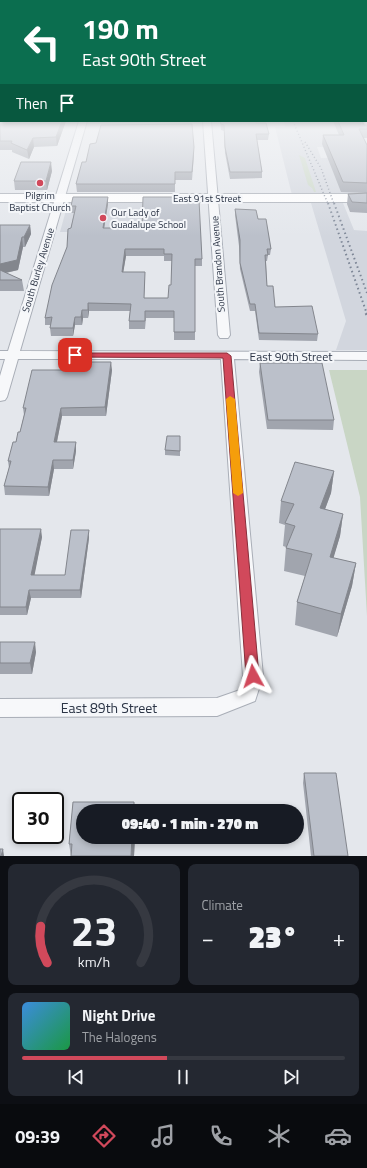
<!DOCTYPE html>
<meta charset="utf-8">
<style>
:root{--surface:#171b24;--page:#242831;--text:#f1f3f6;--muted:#9ea1a6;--line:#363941;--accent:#d1495b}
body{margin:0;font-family:"Titillium Web",sans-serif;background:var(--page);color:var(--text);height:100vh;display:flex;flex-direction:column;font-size:15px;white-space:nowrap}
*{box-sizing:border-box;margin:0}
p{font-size:13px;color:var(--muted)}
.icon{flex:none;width:22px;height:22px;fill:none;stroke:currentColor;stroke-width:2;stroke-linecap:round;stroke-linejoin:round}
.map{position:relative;height:856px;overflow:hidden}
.sheet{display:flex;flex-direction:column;gap:8px;padding:8px;background:#0d0f14;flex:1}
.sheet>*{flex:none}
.guide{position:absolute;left:0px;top:0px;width:367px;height:122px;box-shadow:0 2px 6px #0003;background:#0b6e4f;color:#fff;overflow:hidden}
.speed{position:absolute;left:12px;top:792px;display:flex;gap:8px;font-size:20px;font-weight:700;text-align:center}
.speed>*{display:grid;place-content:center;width:52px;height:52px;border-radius:50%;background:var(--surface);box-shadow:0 2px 6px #0003;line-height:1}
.speed .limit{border:2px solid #111;border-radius:6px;background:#fff;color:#111}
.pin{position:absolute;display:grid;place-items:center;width:34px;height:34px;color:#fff;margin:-17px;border-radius:8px;box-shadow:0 2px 6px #0006}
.me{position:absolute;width:44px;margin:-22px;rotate:355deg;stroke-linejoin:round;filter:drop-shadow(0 0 3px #0008)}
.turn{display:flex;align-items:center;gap:14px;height:84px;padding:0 16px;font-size:18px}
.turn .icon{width:52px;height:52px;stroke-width:2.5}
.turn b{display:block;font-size:28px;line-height:34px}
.then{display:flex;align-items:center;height:38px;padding:0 16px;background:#0003;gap:8px;font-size:15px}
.big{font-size:30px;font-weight:800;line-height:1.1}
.sheet .tile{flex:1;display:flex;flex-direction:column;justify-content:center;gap:6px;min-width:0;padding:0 14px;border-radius:8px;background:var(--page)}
.sheet .dial{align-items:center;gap:0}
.dial svg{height:104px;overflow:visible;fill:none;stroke:var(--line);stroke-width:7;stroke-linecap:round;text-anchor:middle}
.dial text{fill:var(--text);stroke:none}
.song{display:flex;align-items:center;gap:12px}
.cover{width:48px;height:48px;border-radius:6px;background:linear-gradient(135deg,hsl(210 70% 55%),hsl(140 70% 35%))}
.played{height:4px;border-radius:2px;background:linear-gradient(90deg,var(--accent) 45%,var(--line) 45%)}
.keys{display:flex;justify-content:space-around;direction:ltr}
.heat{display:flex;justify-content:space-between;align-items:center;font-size:22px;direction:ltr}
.sheet .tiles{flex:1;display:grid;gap:8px;grid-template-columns:1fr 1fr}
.tile:last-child{grid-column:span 2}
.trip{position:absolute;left:76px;top:804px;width:228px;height:40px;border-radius:20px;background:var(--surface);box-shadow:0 2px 6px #0003;font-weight:800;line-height:40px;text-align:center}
.tab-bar{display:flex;height:64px;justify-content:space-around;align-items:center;background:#090b0e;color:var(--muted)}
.tab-bar .icon{width:28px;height:28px}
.tab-bar .selected{color:var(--accent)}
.tab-bar b{font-size:18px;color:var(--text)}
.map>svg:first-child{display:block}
.built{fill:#d2d6de}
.green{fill:#c9d6c5}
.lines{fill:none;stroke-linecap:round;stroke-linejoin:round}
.street-casing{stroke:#a9aeb7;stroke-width:2}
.secondary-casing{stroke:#a9aeb7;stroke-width:2}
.street{fill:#f7f8fa;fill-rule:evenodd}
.secondary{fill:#fff;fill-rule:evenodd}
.rail-far2{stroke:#7d8696;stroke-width:1.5;stroke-dasharray:1 2.5;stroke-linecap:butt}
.rail-far1{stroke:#7d8696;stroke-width:2;stroke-dasharray:1.5 3;stroke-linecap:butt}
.rail{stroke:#7d8696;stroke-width:3;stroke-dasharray:2 3.5;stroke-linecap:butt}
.wall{fill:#a1a5ae;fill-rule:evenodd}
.shaded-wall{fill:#83868d}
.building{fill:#bbc0ca;stroke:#83868d;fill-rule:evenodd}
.route{fill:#d1495b;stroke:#882f3b}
.slow{fill:#f59e0b}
.poi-dot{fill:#d1495b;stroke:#f4f6f9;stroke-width:1.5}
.labels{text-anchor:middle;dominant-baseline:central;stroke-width:4;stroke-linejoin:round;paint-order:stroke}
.far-poi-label{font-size:10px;fill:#2b3445;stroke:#f4f6f9}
.far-street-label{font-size:10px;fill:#2b3445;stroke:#f4f6f9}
.street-label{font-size:12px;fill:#2b3445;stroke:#f4f6f9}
.near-street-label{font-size:14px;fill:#2b3445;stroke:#f4f6f9}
</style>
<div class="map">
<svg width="367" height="856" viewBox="0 0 367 856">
<rect width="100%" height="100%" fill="#e4e7ec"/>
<!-- built -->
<path class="built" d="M284 121H355L367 144V147H317L321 158 367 157V195H292L275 127H285Z
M68 203H143L140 232H60Z
M311 203H343L354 230 367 231V350H336L346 321Z"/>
<!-- green -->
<path class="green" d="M299 155 305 158 316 192H314L312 188 308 185Z
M329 370H367V616L360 497Z"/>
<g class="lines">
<defs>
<path id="street" d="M79 121H87L20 351 367 352V360L234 359 263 676 255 701 217 716 0 717V699L217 698 240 690 243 676 221 359H18L7 397 5 400 0 401V376L5 359H0V351H8Z
M203 121H211L230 335 228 338H220L218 335Z"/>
<path id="secondary" d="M0 194H367V202H0Z"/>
</defs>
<!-- street casing -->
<use href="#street" class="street-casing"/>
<!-- secondary casing -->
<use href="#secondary" class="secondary-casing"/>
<!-- street -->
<use href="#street" class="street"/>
<!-- secondary -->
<use href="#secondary" class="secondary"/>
<!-- rail-far2 -->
<path class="rail-far2" d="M293 121 328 204
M305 142 321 168 334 204"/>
<!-- rail-far1 -->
<path class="rail-far1" d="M328 203 367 314
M334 203 367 293"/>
<!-- rail -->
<path class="rail" d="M366 313 367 315"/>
</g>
<!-- wall -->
<path class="wall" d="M0 116 66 121 57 146 34 147 29 159 12 152V150H0Z
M220 121H256V123L269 134 268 140H257L262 172V178L230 179 225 153 224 131 221 130Z
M333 121H362L364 125H367V138H363L367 145V193L341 192 322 144 323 135H339Z
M194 155 192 180H175V192H77L76 184Z
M52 171 47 190H15L14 181Z
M367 193V213L350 212 347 204 348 194Z
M108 197V204L104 228H142L174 200 202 259V266H195V340H174V318H146L145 329H129V321L130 311H89L88 318H83L82 325H75L73 336H51L50 328 51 325H45V318L67 247 74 213H71V206ZM126 256H164V261H172L171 285 168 298H144L145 280 123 272Z
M235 209 258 219 271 249 270 255H268L267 261H266L267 286 275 307 318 334 317 341 259 340 255 311H250L240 269 239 246 235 215Z
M0 225H30L31 234 25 247H23L18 270 6 273 22 280 24 291H0Z
M260 363 334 420 333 430 267 429 259 372Z
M112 370 106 416H62L57 442H76V451L73 469H54L49 496 5 495 4 486 9 468 8 461 20 432 24 415 23 408Z
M180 436V456L165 455V450Z
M334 471 331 493 325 509 343 514 340 536 333 558 356 563 352 586 337 637 295 625 297 602 305 576 284 571 286 547 283 546 285 525 279 523 281 501Z
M0 529 42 537 34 575H65L89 538 81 598H31L27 615H0Z
M0 642 36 652 32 674H0Z
M304 773 348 856H311L303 783Z
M73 802H134L135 811H83V837H135L134 856H71L69 844Z"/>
<!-- shaded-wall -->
<path class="shaded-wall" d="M62 121H66L57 146 56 137Z
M33 138 34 147 29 159 27 150Z
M51 162 52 171 47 190 46 181Z
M108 197V204L103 235V228Z
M30 225 31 234 25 247 24 237Z
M22 237 23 247 18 270 0 274V264Z
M125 249 126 256 122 280V272Z
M88 303 89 311 88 318Z
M82 310 83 318 82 325 81 317Z
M75 317V325L73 336V328Z
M111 362 112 370 106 416 105 407Z
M61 408 62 416 55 451 54 442Z
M76 442V451L73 469V460Z
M53 460 54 469 49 496 48 487Z
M334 471 331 493 317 531 320 508Z
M343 514 340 536 327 580 330 557Z
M41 529 42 537 33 583 31 575Z
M89 530V538L81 598 80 590Z
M356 563 352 586 337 637 341 614Z
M29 590 31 598 27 615 26 607Z
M35 642 36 652 32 674 30 663Z
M132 837H135L134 856H131Z
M3 849 4 856H1Z"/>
<!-- building -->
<path class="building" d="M0 116H1V121H62L56 137 33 138 27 150 11 143 12 141H0Z
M220 121H256V123H266L269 134H256L262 172H230L225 147 224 125 221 124Z
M338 121H362L364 125H367V129H359L367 145V183L343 182 323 135H344Z
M192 124 194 147 192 172H175V184H76L82 162H86L90 144 96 143 101 125Z
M21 162H51L46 181H14Z
M367 193V203L352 202 348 194Z
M73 197H108L103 228H142L143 197H174V200H199L202 259H195V332H174V311H145V321H129L131 304 88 303V310H82L81 317H75L73 328H50L52 317 45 318 52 285 67 247 68 229 71 228 76 206H71ZM125 249H164V254H172L171 285H169L168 298H144L145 272H122Z
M235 209 256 210 258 219H266L271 249H267L268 255H265L267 286H273L275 307 312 306 318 334 259 333 255 304H250L240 263V240Z
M0 225H30L24 237H22L17 260 0 264Z
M0 270 22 280H0Z
M74 362H111L105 407 61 408 54 442H76L73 460H53L48 487 4 486 11 461H8L13 442H16L18 432H20L26 408H23L32 370H72Z
M260 363H322L334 420H268Z
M167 436H180V451L165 450Z
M295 462 334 471 320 508 343 514 330 557 356 563 341 614 297 602 312 554 286 548 295 526 285 523 294 504 281 501Z
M0 529H41L31 575H65L71 530H89L80 590H29L26 607H0Z
M0 642H35L30 663H0Z
M304 773H336L348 856H314Z
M73 802H134V811H83V837H132L131 856H71L72 844H69Z
M0 849H3L1 856H0Z"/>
<!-- sky -->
<linearGradient id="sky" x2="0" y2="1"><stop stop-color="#8bb4dd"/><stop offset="0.49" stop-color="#f3f4f6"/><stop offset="1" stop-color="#f3f4f6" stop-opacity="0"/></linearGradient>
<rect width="367" height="236" fill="url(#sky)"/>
<!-- route -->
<path class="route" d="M75 353H227L231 356 259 676 257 679 253 681 248 679 246 676 223 358 72 357 71 355Z"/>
<!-- slow -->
<path class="slow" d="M230 396 235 399 243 493 238 496 233 493 226 399Z"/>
<!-- markers -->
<g class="poi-dot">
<circle cx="40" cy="183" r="4"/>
<circle cx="103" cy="218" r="4"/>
</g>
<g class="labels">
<!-- far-poi labels -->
<g class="far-poi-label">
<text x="40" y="195">Pilgrim<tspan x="40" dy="12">Baptist Church</tspan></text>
<text x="111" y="212" text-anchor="start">Our Lady of<tspan x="111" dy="12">Guadalupe School</tspan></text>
</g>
<!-- far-street labels -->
<g class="far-street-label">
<text x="207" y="198">East 91st Street</text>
<text transform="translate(218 264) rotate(-94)">South Brandon Avenue</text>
<text transform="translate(38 270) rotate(-73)">South Burley Avenue</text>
</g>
<!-- street labels -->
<g class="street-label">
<text x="291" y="356">East 90th Street</text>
</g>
<!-- near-street labels -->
<g class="near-street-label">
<text x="109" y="707">East 89th Street</text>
</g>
</g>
</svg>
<div class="speed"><div class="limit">30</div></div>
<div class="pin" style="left:75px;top:355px;background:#d93025"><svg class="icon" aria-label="arrive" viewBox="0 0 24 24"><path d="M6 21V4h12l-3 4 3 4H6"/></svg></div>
<svg class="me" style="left:253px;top:676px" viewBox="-20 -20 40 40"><path d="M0-17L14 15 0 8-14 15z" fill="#d1495b" stroke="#fff" stroke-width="4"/></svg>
<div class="trip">09:40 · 1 min · 270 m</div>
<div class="guide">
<div class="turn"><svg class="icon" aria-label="left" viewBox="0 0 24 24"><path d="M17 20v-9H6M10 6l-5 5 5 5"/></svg><div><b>190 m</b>East 90th Street</div></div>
<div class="then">Then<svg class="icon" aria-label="arrive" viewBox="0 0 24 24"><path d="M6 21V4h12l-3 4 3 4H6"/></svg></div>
</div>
</div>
<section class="sheet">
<div class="tiles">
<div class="tile dial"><svg viewBox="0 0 100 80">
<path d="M14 69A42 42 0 1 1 86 69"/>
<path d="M14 69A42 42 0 0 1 9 41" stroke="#d1495b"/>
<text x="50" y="56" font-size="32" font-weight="700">23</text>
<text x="50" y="72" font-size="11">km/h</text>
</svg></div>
<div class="tile"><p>Climate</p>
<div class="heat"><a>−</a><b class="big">23°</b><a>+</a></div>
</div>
<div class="tile">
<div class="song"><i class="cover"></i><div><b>Night Drive</b><p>The Halogens</p></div></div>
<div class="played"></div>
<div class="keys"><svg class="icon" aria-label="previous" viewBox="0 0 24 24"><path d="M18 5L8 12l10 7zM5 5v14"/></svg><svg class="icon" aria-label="pause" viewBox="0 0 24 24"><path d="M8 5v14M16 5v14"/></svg><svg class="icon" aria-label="next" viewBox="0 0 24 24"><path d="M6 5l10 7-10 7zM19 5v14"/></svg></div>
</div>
</div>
</section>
<nav class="tab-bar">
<b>09:39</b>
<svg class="icon selected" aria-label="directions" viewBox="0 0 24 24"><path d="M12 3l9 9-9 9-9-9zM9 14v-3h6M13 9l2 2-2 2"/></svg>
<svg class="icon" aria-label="music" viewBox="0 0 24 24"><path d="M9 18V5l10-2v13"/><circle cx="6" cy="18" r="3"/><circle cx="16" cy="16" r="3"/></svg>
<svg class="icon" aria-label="phone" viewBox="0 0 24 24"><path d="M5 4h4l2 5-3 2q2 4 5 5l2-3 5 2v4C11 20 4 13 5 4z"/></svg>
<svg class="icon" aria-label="climate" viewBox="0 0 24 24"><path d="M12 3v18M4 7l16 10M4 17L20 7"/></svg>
<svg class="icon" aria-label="car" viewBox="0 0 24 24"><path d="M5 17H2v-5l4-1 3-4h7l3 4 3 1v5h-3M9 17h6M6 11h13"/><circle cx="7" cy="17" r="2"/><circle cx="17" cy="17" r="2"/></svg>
</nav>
